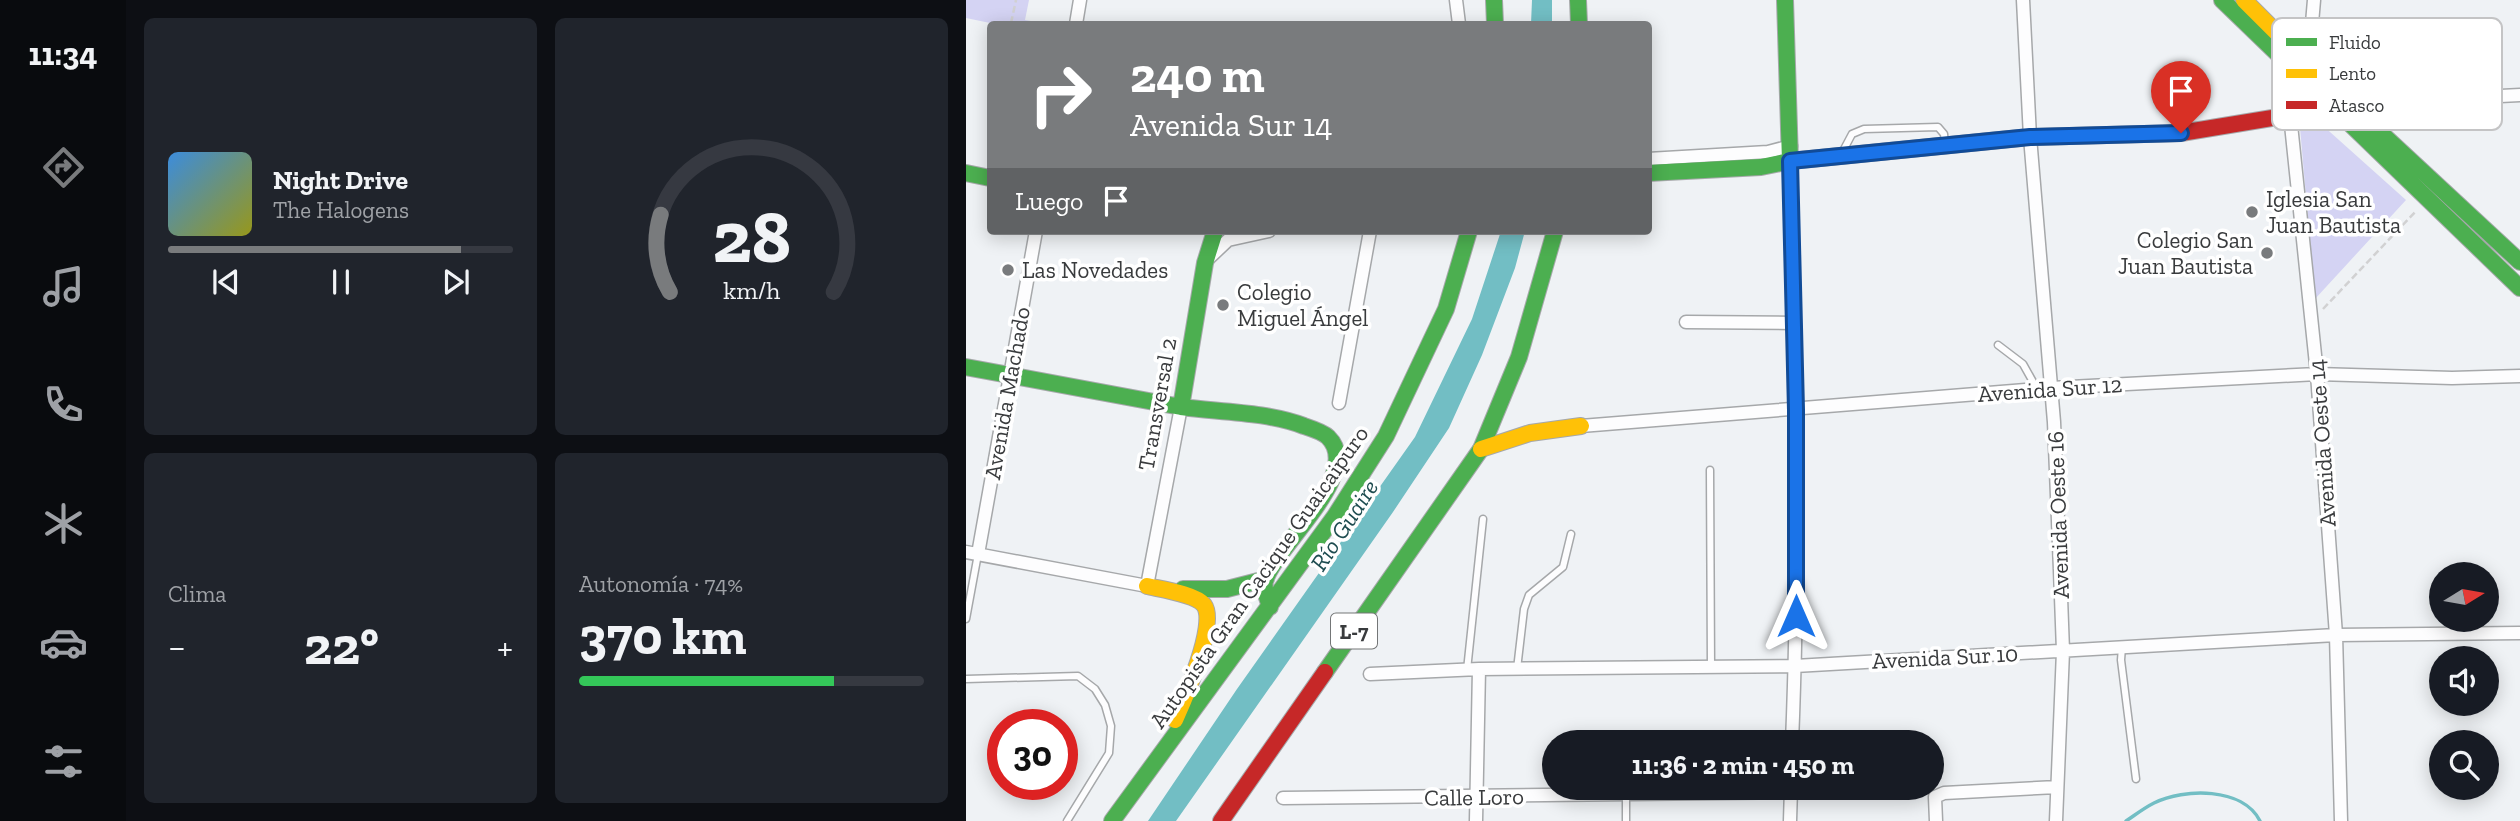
<!DOCTYPE html>
<html lang="es">
<meta charset="utf-8">
<style>
:root{--surface:#171b24;--page:#20242c;--text:#f1f3f6;--muted:#9ea1a6;--line:#363941;--accent:#797b7d}
body{margin:0;font-family:"Zilla Slab",serif;background:var(--page);color:var(--text);height:100vh;display:flex;flex-direction:column;font-size:26px;white-space:nowrap}
*{box-sizing:border-box;margin:0}
p{font-size:23px;color:var(--muted)}
.icon{flex:none;width:38px;height:38px;fill:none;stroke:currentColor;stroke-width:2;stroke-linecap:round;stroke-linejoin:round}
.map{position:relative;flex:1;overflow:hidden}
.drawer{display:flex;flex-direction:column;gap:18px;padding:18px;background:#0d0f14;width:840px}
.drawer>*{flex:none}
.top-card{position:absolute;left:21px;top:21px;width:665px;height:214px;border-radius:7px;box-shadow:0 4px 18px #0003;background:#797b7d;color:#fff;overflow:hidden}
.needle{width:46px;rotate:79deg}
.buttons{position:absolute;left:1463px;top:562px;display:grid;gap:14px}
.buttons a{display:grid;place-items:center;width:70px;height:70px;border-radius:50%;background:var(--surface);box-shadow:0 4px 18px #0003;font-size:35px}
.speed{position:absolute;left:21px;top:709px;display:flex;gap:14px;font-size:35px;font-weight:700;text-align:center}
.speed>*{display:grid;place-content:center;width:91px;height:91px;border-radius:50%;background:var(--surface);box-shadow:0 4px 18px #0003;line-height:1}
.speed .limit{border:10px solid #d22;background:#fff;color:#111}
.pin{position:absolute;display:grid;place-items:center;width:60px;height:60px;color:#fff;margin:-72px -30px;border-radius:50% 50% 50% 0;rotate:-45deg;box-shadow:0 0 7px #0007}
.pin .icon{rotate:45deg}
.me{position:absolute;width:77px;margin:-38px;rotate:0deg;stroke-linejoin:round;filter:drop-shadow(0 0 5px #0008)}
.turn{display:flex;align-items:center;gap:24px;height:147px;padding:0 28px;font-size:32px}
.turn .icon{width:91px;height:91px;stroke-width:2.5}
.turn b{display:block;font-size:49px;line-height:60px}
.then{display:flex;align-items:center;height:66px;padding:0 28px;background:#0003;gap:14px;font-size:26px}
.big{font-size:52px;font-weight:800;line-height:1.1}
.drawer .widget{flex:1;display:flex;flex-direction:column;justify-content:center;gap:10px;min-width:0;padding:0 24px;border-radius:10px;background:var(--page)}
.drawer .dial{align-items:center;gap:0}
.dial svg{height:182px;overflow:visible;fill:none;stroke:var(--line);stroke-width:7;stroke-linecap:round;text-anchor:middle}
.dial text{fill:var(--text);stroke:none}
.song{display:flex;align-items:center;gap:21px}
.cover{width:84px;height:84px;border-radius:10px;background:linear-gradient(135deg,hsl(210 70% 55%),hsl(60 70% 35%))}
.played{height:7px;border-radius:4px;background:linear-gradient(90deg,var(--accent) 85%,var(--line) 85%)}
.keys{display:flex;justify-content:space-around;direction:ltr}
.heat{display:flex;justify-content:space-between;align-items:center;font-size:38px;direction:ltr}
.charge{height:10px;border-radius:5px;background:linear-gradient(90deg,#34c759 74%,var(--line) 0)}
.drawer .tiles{flex:1;display:grid;gap:18px;grid-template-columns:repeat(2,1fr)}
.trip{position:absolute;left:576px;top:730px;width:402px;height:70px;border-radius:35px;background:var(--surface);box-shadow:0 4px 18px #0003;font-weight:800;line-height:70px;text-align:center}
main{display:flex;flex:1;min-height:0}
.tabs{display:flex;flex-direction:column;width:126px;justify-content:space-around;align-items:center;background:#090b0e;color:var(--muted)}
.tabs .icon{width:49px;height:49px}
.tabs .selected{color:var(--accent)}
.tabs b{font-size:32px;color:var(--text)}
.map>svg:first-child{display:block}
.green{fill:#d4d3f3}
.water{fill:#72bec4}
.lines{fill:none;stroke-linecap:round;stroke-linejoin:round}
.stream{stroke:#72bec4;stroke-width:3.5}
.lane-casing{stroke:#a6a8aa;stroke-width:9}
.street-casing{stroke:#a6a8aa;stroke-width:15}
.fast-casing{stroke:#a6a8aa;stroke-width:18}
.slow-casing{stroke:#a6a8aa;stroke-width:18}
.jam-casing{stroke:#a6a8aa;stroke-width:18}
.path{stroke:#d1d1d2;stroke-width:2.5;stroke-dasharray:7 3.5;stroke-linecap:butt}
.lane{stroke:#fdfdfe;stroke-width:6}
.street{stroke:#fdfdfe;stroke-width:12}
.fast{stroke:#4caf50;stroke-width:16}
.slow{stroke:#ffc107;stroke-width:16}
.jam{stroke:#c62828;stroke-width:16}
.route-casing{stroke:#114b97;stroke-width:18}
.route{stroke:#1a73e8;stroke-width:12}
.poi-dot{fill:#797b7d;stroke:#fff;stroke-width:2.5}
.labels{text-anchor:middle;dominant-baseline:central;stroke-width:7;stroke-linejoin:round;paint-order:stroke}
.shield{fill:#fff;stroke:#747677;stroke-width:2}
.shield-label{font-size:21px;font-weight:bold;fill:#393b3d}
.poi-label{font-size:23px;fill:#393b3d;stroke:#fff;text-anchor:start}
.street-label{font-size:23px;fill:#393b3d;stroke:#fff}
.water-label{font-size:24px;font-style:italic;fill:#1e4c50;stroke:#fff}
.key{fill:#fff;stroke:#c4c4c5;stroke-width:2}
.key-label{font-size:19px;fill:#393b3d}
</style>
<main>
<nav class="tabs">
<b>11:34</b>
<svg class="icon selected" aria-label="directions" viewBox="0 0 24 24"><path d="M12 3l9 9-9 9-9-9zM9 14v-3h6M13 9l2 2-2 2"/></svg>
<svg class="icon" aria-label="music" viewBox="0 0 24 24"><path d="M9 18V5l10-2v13"/><circle cx="6" cy="18" r="3"/><circle cx="16" cy="16" r="3"/></svg>
<svg class="icon" aria-label="phone" viewBox="0 0 24 24"><path d="M5 4h4l2 5-3 2q2 4 5 5l2-3 5 2v4C11 20 4 13 5 4z"/></svg>
<svg class="icon" aria-label="climate" viewBox="0 0 24 24"><path d="M12 3v18M4 7l16 10M4 17L20 7"/></svg>
<svg class="icon" aria-label="car" viewBox="0 0 24 24"><path d="M5 17H2v-5l4-1 3-4h7l3 4 3 1v5h-3M9 17h6M6 11h13"/><circle cx="7" cy="17" r="2"/><circle cx="17" cy="17" r="2"/></svg>
<svg class="icon" aria-label="filters" viewBox="0 0 24 24"><path d="M4 7h16M4 17h16"/><circle cx="9" cy="7" r="2"/><circle cx="15" cy="17" r="2"/></svg>
</nav>
<section class="drawer">
<div class="tiles">
<div class="widget">
<div class="song"><i class="cover"></i><div><b>Night Drive</b><p>The Halogens</p></div></div>
<div class="played"></div>
<div class="keys"><svg class="icon" aria-label="previous" viewBox="0 0 24 24"><path d="M18 5L8 12l10 7zM5 5v14"/></svg><svg class="icon" aria-label="pause" viewBox="0 0 24 24"><path d="M8 5v14M16 5v14"/></svg><svg class="icon" aria-label="next" viewBox="0 0 24 24"><path d="M6 5l10 7-10 7zM19 5v14"/></svg></div>
</div>
<div class="widget dial"><svg viewBox="0 0 100 80">
<path d="M14 69A42 42 0 1 1 86 69"/>
<path d="M14 69A42 42 0 0 1 10 35" stroke="#797b7d"/>
<text x="50" y="56" font-size="32" font-weight="700">28</text>
<text x="50" y="72" font-size="11">km/h</text>
</svg></div>
<div class="widget"><p>Clima</p>
<div class="heat"><a>−</a><b class="big">22°</b><a>+</a></div>
</div>
<div class="widget"><p>Autonomía · 74%</p><b class="big">370 km</b><div class="charge"></div></div>
</div>
</section>
<div class="map">
<svg width="1554" height="821" viewBox="0 0 1554 821">
<rect width="100%" height="100%" fill="#eff2f5"/>
<!-- green -->
<path class="green" d="M0 0H63L59 20 83 24H29L0 18Z
M1345 115 1440 200 1349 299 1333 116Z"/>
<!-- water -->
<path class="water" d="M566 0H586V24H565Z
M535 231H559L549 268 516 355 483 428 427 512 210 821H182L271 689 449 437 506 319Z"/>
<g class="lines">
<!-- stream -->
<path class="stream" d="M1160 821C1169 815 1178 808 1188 803 1218 788 1277 787 1294 821"/>
<defs>
<path id="lane" d="M877 151 886 134 898 129 972 127 978 134 979 144
M1032 345 1057 364 1071 389
M744 470 745 667
M0 619 12 554
M1156 647 1155 660 1170 779
M551 669 558 609 563 595 597 567 605 534
M501 670 517 519
M0 679 112 676 129 689 139 705 145 726 143 753 101 821
M660 794V821"/>
<path id="street" d="M490 0 493 24
M1057 0 1064 137 1088 422 1094 570 1097 651 1090 821
M110 24 114 0
M1329 52 1345 35 1348 0
M1354 76 1324 115 1351 374 1370 635 1375 821
M1390 111 1515 97 1554 95
M682 159 802 152 825 146
M824 161C830 355 834 549 826 742
M244 257 262 240 303 231
M720 322 828 323
M373 403 404 231
M615 426 1085 388 1351 374 1486 378 1554 376
M0 552 181 586 215 407
M12 554 70 231
M404 674 513 669 829 666 1370 635 1554 633
M317 798 825 792
M510 821 513 669
M824 821 825 788
M970 821 969 797 978 793 1091 787"/>
<path id="fast" d="M528 0 529 24
M612 0 613 24
M819 0 824 161
M1256 0 1554 288
M1375 96 1554 262
M0 173 24 178
M682 173 795 167 824 161 1064 137 1104 136
M0 367 215 407 239 263 249 231
M215 407C253 412 302 412 338 426 344 428 357 432 362 437 399 473 309 546 299 581 297 589 302 599 304 607
M217 589H261L300 579
M359 672 515 449 553 357 589 231
M146 821 369 516 420 436 480 309 503 231"/>
<path id="slow" d="M1278 0 1345 67
M515 449 564 433 615 426
M181 586C194 589 230 594 238 605 252 624 218 700 209 720"/>
<path id="jam" d="M1104 136 1215 133 1324 115
M255 821 359 672"/>
</defs>
<!-- lane casing -->
<use href="#lane" class="lane-casing"/>
<!-- street casing -->
<use href="#street" class="street-casing"/>
<!-- fast casing -->
<use href="#fast" class="fast-casing"/>
<!-- slow casing -->
<use href="#slow" class="slow-casing"/>
<!-- jam casing -->
<use href="#jam" class="jam-casing"/>
<!-- path -->
<path class="path" d="M45 23 50 0
M1357 309 1451 210"/>
<!-- lane -->
<use href="#lane" class="lane"/>
<!-- street -->
<use href="#street" class="street"/>
<!-- fast -->
<use href="#fast" class="fast"/>
<!-- slow -->
<use href="#slow" class="slow"/>
<!-- jam -->
<use href="#jam" class="jam"/>
</g>
<g class="lines">
<defs>
<path id="route" d="M830 616V410L824 161 1064 137 1215 133"/>
</defs>
<!-- route casing -->
<use href="#route" class="route-casing"/>
<!-- route -->
<use href="#route" class="route"/>
</g>
<!-- markers -->
<g class="poi-dot">
<circle cx="1286" cy="212" r="7"/>
<circle cx="1301" cy="253" r="7"/>
<circle cx="42" cy="270" r="7"/>
<circle cx="257" cy="305" r="7"/>
</g>
<g class="labels">
<!-- shield labels -->
<rect class="shield" x="365" y="613.5" width="46" height="35" rx="5"/>
<g class="shield-label">
<text x="388" y="631">L-7</text>
</g>
<!-- poi labels -->
<g class="poi-label">
<text x="1300" y="199">Iglesia San<tspan x="1300" dy="26">Juan Bautista</tspan></text>
<text x="1287" y="240" text-anchor="end">Colegio San<tspan x="1287" dy="26">Juan Bautista</tspan></text>
<text x="56" y="270">Las Novedades</text>
<text x="271" y="292">Colegio<tspan x="271" dy="26">Miguel Ángel</tspan></text>
</g>
<!-- street labels -->
<g class="street-label">
<text transform="translate(1084 389) rotate(-4)">Avenida Sur 12</text>
<text transform="translate(41 393) rotate(-80)">Avenida Machado</text>
<text transform="translate(191 404) rotate(-80)">Transversal 2</text>
<text transform="translate(1356 443) rotate(-94)">Avenida Oeste 14</text>
<text transform="translate(1092 515) rotate(-92)">Avenida Oeste 16</text>
<text transform="translate(293 577) rotate(-55)">Autopista Gran Cacique Guaicaipuro</text>
<text transform="translate(979 657) rotate(-3)">Avenida Sur 10</text>
<text transform="translate(508 797) rotate(-1)">Calle Loro</text>
</g>
<!-- water labels -->
<g class="water-label">
<text transform="translate(378 525) rotate(-57)">Río Guaire</text>
</g>
</g>
<!-- legend -->
<rect x="1306" y="18" width="230" height="112" rx="10" class="key"/>
<rect x="1320" y="38" width="31" height="8" fill="#4caf50"/>
<rect x="1320" y="69" width="31" height="9" fill="#ffc107"/>
<rect x="1320" y="101" width="31" height="8" fill="#c62828"/>
<g class="key-label">
<text x="1363" y="49">Fluido</text>
<text x="1363" y="80">Lento</text>
<text x="1363" y="112">Atasco</text>
</g>
</svg>
<div class="buttons">
<a><svg class="needle" viewBox="-14 -14 28 28"><path d="M0-13l5 13h-10z" fill="#e53935"/><path d="M0 13l5-13h-10z" fill="#9ea1a6"/></svg></a>
<a><svg class="icon" aria-label="sound" viewBox="0 0 24 24"><path d="M4 9h4l5-4v14l-5-4H4zM17 9q2 3 0 6"/></svg></a>
<a><svg class="icon" aria-label="search" viewBox="0 0 24 24"><circle cx="10" cy="10" r="6"/><path d="M15 15l6 6"/></svg></a>
</div>
<div class="speed"><div class="limit">30</div></div>
<div class="pin" style="left:1215px;top:133px;background:#d93025"><svg class="icon" aria-label="arrive" viewBox="0 0 24 24"><path d="M6 21V4h12l-3 4 3 4H6"/></svg></div>
<svg class="me" style="left:830px;top:616px" viewBox="-20 -20 40 40"><path d="M0-17L14 15 0 8-14 15z" fill="#1a73e8" stroke="#fff" stroke-width="4"/></svg>
<div class="trip">11:36 · 2 min · 450 m</div>
<div class="top-card">
<div class="turn"><svg class="icon" aria-label="right" viewBox="0 0 24 24"><path d="M7 20v-9h11M14 6l5 5-5 5"/></svg><div><b>240 m</b>Avenida Sur 14</div></div>
<div class="then">Luego<svg class="icon" aria-label="arrive" viewBox="0 0 24 24"><path d="M6 21V4h12l-3 4 3 4H6"/></svg></div>
</div>
</div>
</main>
